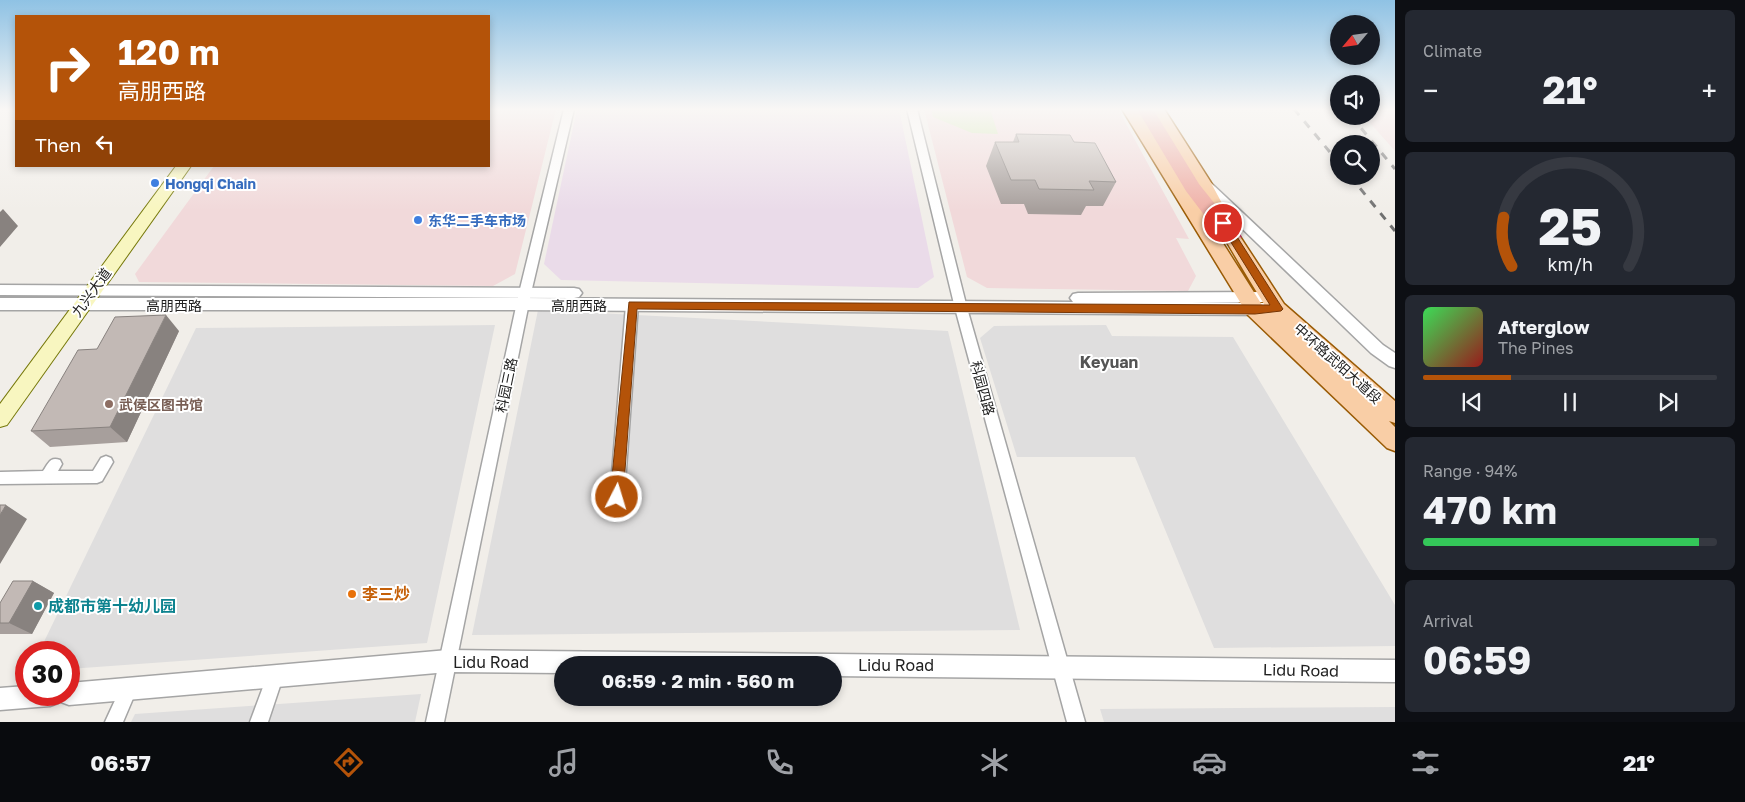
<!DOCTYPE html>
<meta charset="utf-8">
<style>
:root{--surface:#171b24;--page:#242831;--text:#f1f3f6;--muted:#9ea1a6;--line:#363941;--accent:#b45309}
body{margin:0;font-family:"Golos Text","Noto Sans SC",sans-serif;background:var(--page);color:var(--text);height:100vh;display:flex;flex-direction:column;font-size:19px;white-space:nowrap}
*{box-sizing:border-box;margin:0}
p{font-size:16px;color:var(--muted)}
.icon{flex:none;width:28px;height:28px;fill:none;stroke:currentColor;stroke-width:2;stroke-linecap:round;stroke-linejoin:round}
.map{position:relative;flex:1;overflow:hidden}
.drawer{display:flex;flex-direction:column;gap:10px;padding:10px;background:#0d0f14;width:350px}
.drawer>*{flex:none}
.guide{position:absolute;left:15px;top:15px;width:475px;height:152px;border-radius:0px;box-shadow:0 2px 8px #0003;background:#b45309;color:#fff;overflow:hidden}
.needle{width:32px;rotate:241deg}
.buttons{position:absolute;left:1330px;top:15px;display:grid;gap:10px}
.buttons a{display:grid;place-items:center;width:50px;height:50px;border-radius:50%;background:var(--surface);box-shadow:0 2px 8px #0003;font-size:25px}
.speed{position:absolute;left:15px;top:641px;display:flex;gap:10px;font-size:25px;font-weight:700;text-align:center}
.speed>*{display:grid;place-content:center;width:65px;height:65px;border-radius:50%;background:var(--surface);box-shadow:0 2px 8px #0003;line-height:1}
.speed .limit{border:8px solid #d22;background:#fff;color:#111}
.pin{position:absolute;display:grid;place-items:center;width:42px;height:42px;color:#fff;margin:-21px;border:2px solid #fff;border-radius:50%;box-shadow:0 1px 5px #0007}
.me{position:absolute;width:55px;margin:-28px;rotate:5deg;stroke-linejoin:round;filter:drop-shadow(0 0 4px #0008)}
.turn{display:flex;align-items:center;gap:18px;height:105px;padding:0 20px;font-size:22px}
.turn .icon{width:65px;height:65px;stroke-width:2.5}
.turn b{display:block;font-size:35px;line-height:42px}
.then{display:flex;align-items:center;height:48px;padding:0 20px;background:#0003;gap:10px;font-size:19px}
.big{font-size:38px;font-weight:700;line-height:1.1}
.drawer .card{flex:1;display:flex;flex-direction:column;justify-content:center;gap:8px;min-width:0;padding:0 18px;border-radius:8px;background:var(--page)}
.drawer .dial{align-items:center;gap:0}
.dial svg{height:130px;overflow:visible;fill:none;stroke:var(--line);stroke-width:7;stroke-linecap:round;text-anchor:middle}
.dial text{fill:var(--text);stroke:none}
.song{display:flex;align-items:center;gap:15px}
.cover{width:60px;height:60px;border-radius:8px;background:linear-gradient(135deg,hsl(130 70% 55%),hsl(0 70% 35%))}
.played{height:5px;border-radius:2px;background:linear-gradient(90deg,var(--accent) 30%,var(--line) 30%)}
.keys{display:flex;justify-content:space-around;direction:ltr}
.heat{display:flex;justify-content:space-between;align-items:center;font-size:28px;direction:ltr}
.charge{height:8px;border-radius:4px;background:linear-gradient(90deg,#34c759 94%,var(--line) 0)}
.trip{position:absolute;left:554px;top:656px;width:288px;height:50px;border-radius:25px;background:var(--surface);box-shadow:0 2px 8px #0003;font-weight:700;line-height:50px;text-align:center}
.menu{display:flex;height:80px;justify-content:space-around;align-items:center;background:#090b0e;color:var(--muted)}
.menu .icon{width:35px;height:35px}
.menu .active{color:var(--accent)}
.menu b{font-size:22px;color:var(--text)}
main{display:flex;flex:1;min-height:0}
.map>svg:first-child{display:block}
.residential{fill:#dfdede}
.commercial{fill:#f1d9da}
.industrial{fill:#eadbe9}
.grass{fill:#d1e9b1}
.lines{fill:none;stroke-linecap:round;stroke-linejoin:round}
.minor-casing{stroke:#a5a5a5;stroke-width:3}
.tertiary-casing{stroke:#a5a5a5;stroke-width:3}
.secondary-casing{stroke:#767809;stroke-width:2}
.primary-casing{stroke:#9a5b05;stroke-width:3}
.trunk-casing{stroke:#d62f77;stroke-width:3}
.minor{fill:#fff;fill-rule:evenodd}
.tertiary{fill:#fff;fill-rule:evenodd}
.secondary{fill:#f8f6c0;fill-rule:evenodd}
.primary{fill:#f9cea6;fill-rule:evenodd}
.trunk{fill:#efb1a8;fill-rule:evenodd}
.rail{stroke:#6f6f6f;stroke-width:3;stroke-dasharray:8 8;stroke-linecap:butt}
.wall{fill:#a79f9c}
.shaded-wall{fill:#88827f}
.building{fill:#c2b9b5;stroke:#88827f}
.route{fill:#b45309;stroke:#753606}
.shop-dot{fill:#3f7fe0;stroke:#fff;stroke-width:2}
.education-dot{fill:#8d6e63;stroke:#fff;stroke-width:2}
.food-dot{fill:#e8710a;stroke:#fff;stroke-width:2}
.culture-dot{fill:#0f9aa8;stroke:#fff;stroke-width:2}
.labels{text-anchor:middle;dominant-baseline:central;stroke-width:4;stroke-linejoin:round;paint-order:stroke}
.shop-label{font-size:14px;font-weight:bold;fill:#366cbe;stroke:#fff;text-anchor:start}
.street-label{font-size:14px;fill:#212121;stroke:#fff}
.education-label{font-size:14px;font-weight:bold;fill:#785e54;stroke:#fff;text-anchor:start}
.quarter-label{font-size:16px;font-weight:bold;fill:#545454;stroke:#fff}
.near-food-label{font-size:16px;font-weight:bold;fill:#c56008;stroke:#fff;text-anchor:start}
.near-culture-label{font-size:16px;font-weight:bold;fill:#0d838f;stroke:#fff;text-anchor:start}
.near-street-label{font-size:16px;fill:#212121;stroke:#fff}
</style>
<main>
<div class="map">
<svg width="1395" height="722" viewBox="0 0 1395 722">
<rect width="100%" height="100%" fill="#f1eee9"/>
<!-- residential -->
<path class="residential" d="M538 310 948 331 1020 630 472 635Z
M495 325 427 643 69 669V652H39L196 328Z
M1106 325 1112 336 1233 337 1395 605V646L1214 648 1135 457H1017L980 338 994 326Z
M421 694 415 722H131L135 714Z
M1395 707V722H1104L1100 709Z"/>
<!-- commercial -->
<path class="commercial" d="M489 109H556L515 274 493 286 139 282 135 274 214 166H489Z
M924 109H1118L1189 239 1176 238 1196 276 1188 291 987 288 967 277Z
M1371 109H1395V151L1364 116H1371Z"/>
<!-- industrial -->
<path class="industrial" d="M577 109H899L934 277 918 288 561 280 544 264Z"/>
<!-- grass -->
<path class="grass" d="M931 109H990L998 134 972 133 933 117Z"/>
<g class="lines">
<defs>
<path id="minor" d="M564 109H574L531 293 444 722H426L519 293Z
M907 109H917L967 308 1085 722H1067L955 308Z
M632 301 638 305 624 497 622 502 617 503 612 502 610 497 626 305Z
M106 456 111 458 113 462 102 481 97 483 0 484V472L43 471C48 464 50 456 60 460L62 464 58 471H93L101 458Z
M275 669 281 671 283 677 268 722H250L269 671Z
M129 681 135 683 137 689 123 722H105L123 683Z"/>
<path id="tertiary" d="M1205 181 1210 182 1383 345 1395 353V368L1389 366 1371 353 1200 188 1198 185Z
M0 285 574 288 579 289 582 293 579 297 574 298 0 295Z
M1268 292 1273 293 1276 297 1273 301 1268 302 1192 303H1265L1270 305 1273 309 1270 313 1265 315 522 310H0V298H522L1073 302 1070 298 1073 294 1078 293Z
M448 650 1395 660V682L832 676V665H562V673L448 672 69 705 61 702 60 698 58 703 50 706 0 710V688L26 686V695H69V683Z"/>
<path id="secondary" d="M176 166H191L7 425 0 427V404Z"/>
<path id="primary" d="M1122 109H1138L1262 305 1267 309C1226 243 1189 175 1148 109H1164L1210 181 1239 235 1284 304 1395 401V423L1389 421 1395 427V451L1387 448 1248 315Z"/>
<path id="trunk" d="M1137 109H1153L1199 184 1238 233 1240 237 1238 241 1231 243 1224 241 1186 191Z"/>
</defs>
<!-- minor casing -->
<use href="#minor" class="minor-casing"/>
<!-- tertiary casing -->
<use href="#tertiary" class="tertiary-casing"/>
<!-- secondary casing -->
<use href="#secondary" class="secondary-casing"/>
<!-- primary casing -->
<use href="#primary" class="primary-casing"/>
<!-- trunk casing -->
<use href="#trunk" class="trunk-casing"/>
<!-- minor -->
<use href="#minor" class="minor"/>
<!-- tertiary -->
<use href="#tertiary" class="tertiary"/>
<!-- secondary -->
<use href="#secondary" class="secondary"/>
<!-- primary -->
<use href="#primary" class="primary"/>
<!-- trunk -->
<use href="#trunk" class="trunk"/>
<!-- rail -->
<path class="rail" d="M1294 109 1339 163
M1351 116 1395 169
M1350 176 1395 231"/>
</g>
<!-- wall -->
<path class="wall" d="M1016 134 1074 142 1116 182 1103 206H1086L1081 215 1028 214 1024 204H1001L986 166 995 142H1013Z
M179 331 127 442 50 447 31 431 97 349Z
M33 581 54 593 32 634H0V603Z"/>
<!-- shaded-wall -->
<path class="shaded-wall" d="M3 209 18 226 0 247V212Z
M166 315 179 331 127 442 110 427Z
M6 505 27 519 0 564V515Z
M33 581 54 593 32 634 9 623Z"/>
<!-- building -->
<path class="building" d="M1016 134 1070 135 1074 142 1095 143 1116 182 1089 181 1094 190 1039 189 1035 180H1011L995 142H1019Z
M166 315 110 427 31 431 78 350 97 349 115 317Z
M0 505H6L0 515Z
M13 581H33L9 623H0V603Z"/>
<!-- sky -->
<linearGradient id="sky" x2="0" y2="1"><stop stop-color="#8fc2e4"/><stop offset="0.52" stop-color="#f9f7f5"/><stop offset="1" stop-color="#f9f7f5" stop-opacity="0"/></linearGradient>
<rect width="1395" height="210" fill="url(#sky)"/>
<!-- route -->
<path class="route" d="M1223 220 1227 221 1281 306 1283 309 1281 311 1255 314 637 309 623 497 621 501 617 503 612 501 610 497 629 302 1270 305 1219 223Z"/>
<!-- markers -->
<g class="shop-dot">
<circle cx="155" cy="183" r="5"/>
<circle cx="418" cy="220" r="5"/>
</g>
<circle class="education-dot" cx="109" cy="404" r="5"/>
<circle class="food-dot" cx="352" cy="594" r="5"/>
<circle class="culture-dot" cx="38" cy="606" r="5"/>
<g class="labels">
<!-- shop labels -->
<g class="shop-label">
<text x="165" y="183">Hongqi Chain</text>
<text x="428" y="220">东华二手车市场</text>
</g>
<!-- street labels -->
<g class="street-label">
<text transform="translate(91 292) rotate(-54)">九兴大道</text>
<text x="174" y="305">高朋西路</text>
<text x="579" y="305">高朋西路</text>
<text transform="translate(1338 363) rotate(42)">中环路武阳大道段</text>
<text transform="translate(506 385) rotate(-78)">科园三路</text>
<text transform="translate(983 388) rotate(75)">科园四路</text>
</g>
<!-- education labels -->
<g class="education-label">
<text x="119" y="404">武侯区图书馆</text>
</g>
<!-- quarter labels -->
<g class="quarter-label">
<text x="1109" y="362">Keyuan</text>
</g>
<!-- near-food labels -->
<g class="near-food-label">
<text x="362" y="594">李三炒</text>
</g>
<!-- near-culture labels -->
<g class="near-culture-label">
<text x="48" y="606">成都市第十幼儿园</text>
</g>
<!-- near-street labels -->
<g class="near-street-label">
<text x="491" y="662">Lidu Road</text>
<text x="896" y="665">Lidu Road</text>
<text transform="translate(1301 670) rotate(1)">Lidu Road</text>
</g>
</g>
</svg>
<div class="buttons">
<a><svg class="needle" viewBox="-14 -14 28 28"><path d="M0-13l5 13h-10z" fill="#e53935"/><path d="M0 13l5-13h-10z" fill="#9ea1a6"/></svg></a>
<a><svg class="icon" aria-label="sound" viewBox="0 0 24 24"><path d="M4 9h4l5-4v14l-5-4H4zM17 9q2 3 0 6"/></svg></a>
<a><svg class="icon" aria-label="search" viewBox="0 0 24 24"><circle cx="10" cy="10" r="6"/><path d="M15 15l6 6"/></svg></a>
</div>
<div class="speed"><div class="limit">30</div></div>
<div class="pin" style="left:1223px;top:223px;background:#d93025"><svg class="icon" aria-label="arrive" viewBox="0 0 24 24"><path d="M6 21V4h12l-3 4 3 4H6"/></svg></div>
<svg class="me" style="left:617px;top:497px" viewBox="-20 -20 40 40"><circle r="17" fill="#b45309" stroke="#fff" stroke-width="3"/><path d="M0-11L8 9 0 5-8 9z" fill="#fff"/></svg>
<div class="trip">06:59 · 2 min · 560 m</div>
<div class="guide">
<div class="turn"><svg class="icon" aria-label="right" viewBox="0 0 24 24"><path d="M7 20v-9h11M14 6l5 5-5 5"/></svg><div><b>120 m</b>高朋西路</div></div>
<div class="then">Then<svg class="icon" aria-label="left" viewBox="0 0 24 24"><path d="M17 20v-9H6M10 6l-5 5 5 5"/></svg></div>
</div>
</div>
<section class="drawer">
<div class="card"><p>Climate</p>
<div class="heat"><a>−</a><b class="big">21°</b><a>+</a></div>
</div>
<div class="card dial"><svg viewBox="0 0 100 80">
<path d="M14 69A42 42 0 1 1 86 69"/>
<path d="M14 69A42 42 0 0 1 9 39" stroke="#b45309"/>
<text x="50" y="56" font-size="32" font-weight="700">25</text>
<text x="50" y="72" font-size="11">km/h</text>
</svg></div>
<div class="card">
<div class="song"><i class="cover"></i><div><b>Afterglow</b><p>The Pines</p></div></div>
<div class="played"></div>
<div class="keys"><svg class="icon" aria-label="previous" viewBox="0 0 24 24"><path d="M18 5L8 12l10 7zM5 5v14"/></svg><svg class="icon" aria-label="pause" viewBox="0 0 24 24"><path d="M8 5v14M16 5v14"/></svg><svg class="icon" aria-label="next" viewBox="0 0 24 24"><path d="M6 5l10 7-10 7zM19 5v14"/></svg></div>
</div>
<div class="card"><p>Range · 94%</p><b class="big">470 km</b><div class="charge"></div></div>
<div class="card"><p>Arrival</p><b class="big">06:59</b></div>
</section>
</main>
<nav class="menu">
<b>06:57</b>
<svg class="icon active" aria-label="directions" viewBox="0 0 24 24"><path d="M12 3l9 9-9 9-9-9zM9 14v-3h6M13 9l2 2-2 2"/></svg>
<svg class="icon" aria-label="music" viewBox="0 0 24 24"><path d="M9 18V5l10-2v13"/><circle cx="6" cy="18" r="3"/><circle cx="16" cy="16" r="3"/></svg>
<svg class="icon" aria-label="phone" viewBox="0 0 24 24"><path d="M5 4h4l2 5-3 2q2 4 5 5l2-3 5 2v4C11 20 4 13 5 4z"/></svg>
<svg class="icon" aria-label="climate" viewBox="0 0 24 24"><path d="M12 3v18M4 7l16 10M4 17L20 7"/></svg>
<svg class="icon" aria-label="car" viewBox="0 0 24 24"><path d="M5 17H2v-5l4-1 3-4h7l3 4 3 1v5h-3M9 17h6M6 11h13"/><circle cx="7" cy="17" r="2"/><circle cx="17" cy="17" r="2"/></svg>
<svg class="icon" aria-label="filters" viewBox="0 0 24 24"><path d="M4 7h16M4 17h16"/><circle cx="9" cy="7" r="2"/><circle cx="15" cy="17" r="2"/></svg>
<b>21°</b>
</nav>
